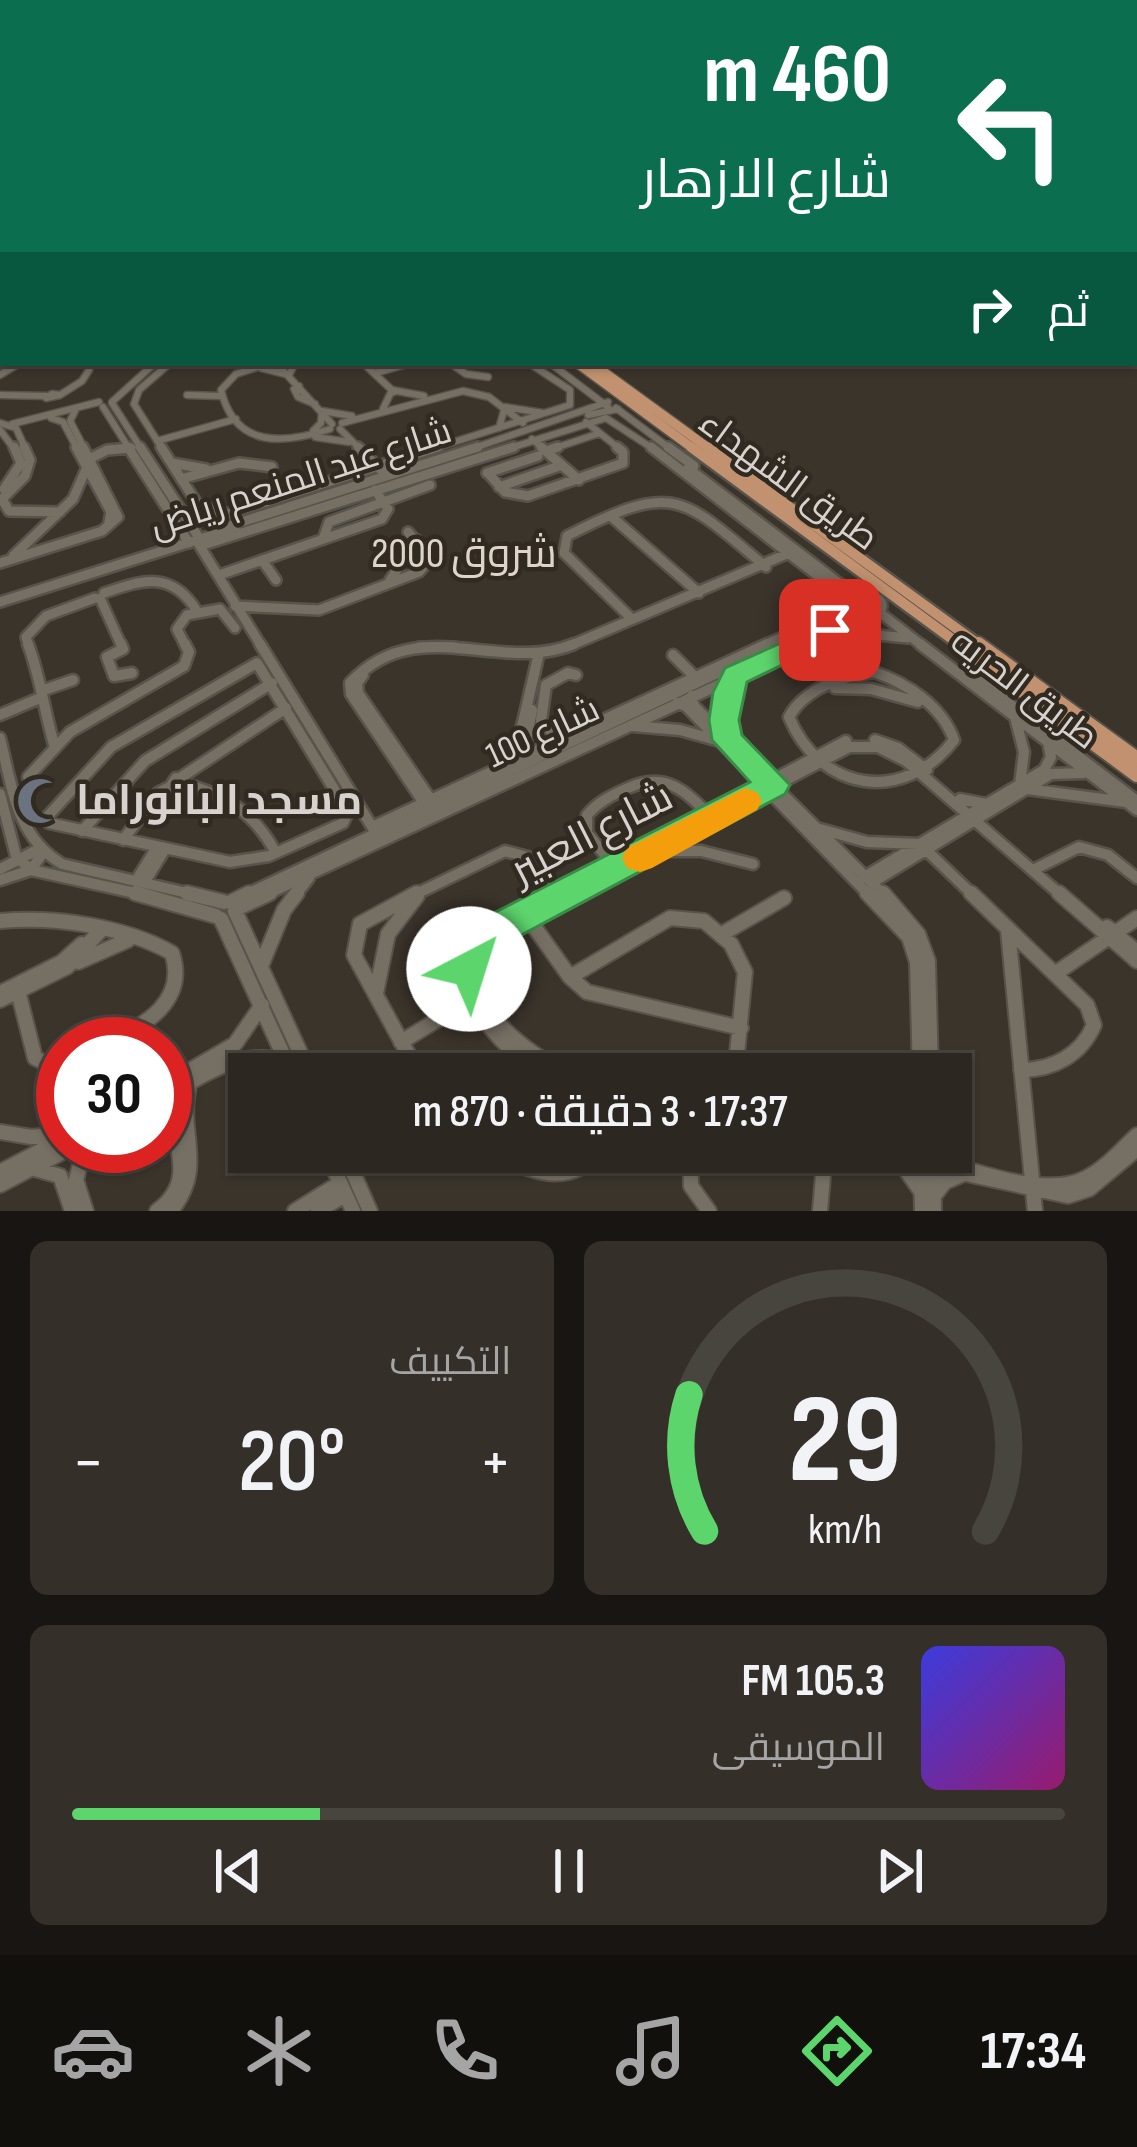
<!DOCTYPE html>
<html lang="ar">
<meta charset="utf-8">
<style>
:root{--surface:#2c2720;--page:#342f29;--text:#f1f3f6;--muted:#a6a5a5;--line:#48443e;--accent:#5dd56d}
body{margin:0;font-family:"Sofia Sans Condensed",Cairo,sans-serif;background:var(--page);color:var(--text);direction:rtl;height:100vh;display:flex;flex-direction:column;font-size:45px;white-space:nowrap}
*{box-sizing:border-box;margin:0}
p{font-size:39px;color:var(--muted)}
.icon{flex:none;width:66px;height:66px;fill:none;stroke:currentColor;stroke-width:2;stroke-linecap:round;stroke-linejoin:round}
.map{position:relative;height:1211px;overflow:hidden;direction:ltr}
.panel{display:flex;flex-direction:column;gap:30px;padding:30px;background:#181512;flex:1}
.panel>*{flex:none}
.guide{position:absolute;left:0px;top:0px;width:1137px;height:366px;box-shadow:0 3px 9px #0004,0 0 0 3px var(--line);direction:rtl;background:#0b6e4f;color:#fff;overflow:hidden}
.speed{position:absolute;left:36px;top:1017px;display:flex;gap:24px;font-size:60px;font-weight:700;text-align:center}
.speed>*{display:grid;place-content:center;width:156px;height:156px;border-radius:50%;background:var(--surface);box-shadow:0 3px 9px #0004,0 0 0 3px var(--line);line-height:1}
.speed .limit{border:18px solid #d22;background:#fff;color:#111}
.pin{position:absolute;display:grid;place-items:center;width:102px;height:102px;color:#fff;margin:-51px;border-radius:24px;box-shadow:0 6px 18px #0006}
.me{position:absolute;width:132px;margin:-66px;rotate:40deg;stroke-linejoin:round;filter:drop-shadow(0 0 9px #0008)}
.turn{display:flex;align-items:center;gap:42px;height:252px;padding:0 48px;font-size:54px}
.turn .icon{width:156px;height:156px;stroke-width:2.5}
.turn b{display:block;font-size:84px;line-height:102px}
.then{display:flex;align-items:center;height:114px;padding:0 48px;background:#0003;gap:24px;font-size:45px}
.big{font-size:90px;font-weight:600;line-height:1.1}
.panel .widget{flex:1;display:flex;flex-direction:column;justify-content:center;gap:18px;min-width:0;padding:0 42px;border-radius:18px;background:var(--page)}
.panel .dial{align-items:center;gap:0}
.dial svg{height:312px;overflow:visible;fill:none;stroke:var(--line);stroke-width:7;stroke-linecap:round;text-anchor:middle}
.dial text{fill:var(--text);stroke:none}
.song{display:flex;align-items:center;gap:36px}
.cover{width:144px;height:144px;border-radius:18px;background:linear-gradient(135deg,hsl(240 70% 55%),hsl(320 70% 35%))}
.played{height:12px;border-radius:6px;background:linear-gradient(90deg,var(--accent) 25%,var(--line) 25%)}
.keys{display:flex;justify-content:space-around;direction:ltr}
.heat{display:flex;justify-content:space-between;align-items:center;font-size:66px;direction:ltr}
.panel .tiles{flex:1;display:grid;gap:30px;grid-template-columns:1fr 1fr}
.widget:last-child{grid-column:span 2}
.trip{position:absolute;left:228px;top:1053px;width:744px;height:120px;border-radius:0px;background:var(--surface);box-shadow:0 3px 9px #0004,0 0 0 3px var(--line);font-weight:600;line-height:120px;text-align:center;direction:rtl}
.dock{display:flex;height:192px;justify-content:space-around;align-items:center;background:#12100d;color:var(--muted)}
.dock .icon{width:84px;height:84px}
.dock .selected{color:var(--accent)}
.dock b{font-size:54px;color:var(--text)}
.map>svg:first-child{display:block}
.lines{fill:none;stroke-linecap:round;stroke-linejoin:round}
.minor-far4-casing{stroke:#58534b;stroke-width:8}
.minor-far3-casing{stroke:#58534b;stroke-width:9}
.minor-far2-casing{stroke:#58534b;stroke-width:14}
.minor-far1-casing{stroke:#58534b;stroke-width:15}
.minor-casing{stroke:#58534b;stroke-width:18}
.major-far2-casing{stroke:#58534b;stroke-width:12}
.major-far1-casing{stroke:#58534b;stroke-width:15}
.major-casing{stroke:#58534b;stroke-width:18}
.highway-casing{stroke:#58534b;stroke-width:5}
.minor-far4{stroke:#766f64;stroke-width:4.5}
.minor-far3{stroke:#766f64;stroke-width:6}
.minor-far2{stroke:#766f64;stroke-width:9}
.minor-far1{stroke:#766f64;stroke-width:10}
.minor{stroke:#766f64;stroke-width:14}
.major-far2{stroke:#c2916f;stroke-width:9}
.major-far1{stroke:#c2916f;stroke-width:10}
.major{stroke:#c2916f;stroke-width:14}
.highway{fill:#f5a776;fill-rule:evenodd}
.route{fill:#5dd56d;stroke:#3c8a47;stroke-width:3}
.slow{fill:#f59e0b}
.labels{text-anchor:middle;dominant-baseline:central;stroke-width:9;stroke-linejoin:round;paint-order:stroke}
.street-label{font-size:36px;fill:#d7d2cd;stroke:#312a21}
.quarter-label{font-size:42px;fill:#ded5ca;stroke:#312a21}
.near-poi-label{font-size:42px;font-weight:bold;fill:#d7d2cd;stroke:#312a21;text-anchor:start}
.near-street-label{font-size:42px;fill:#d7d2cd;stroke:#312a21}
</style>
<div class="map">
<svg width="1137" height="1211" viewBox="0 0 1137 1211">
<rect width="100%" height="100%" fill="#3b342b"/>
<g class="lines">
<defs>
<path id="minor-far4" d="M0 175 3 179"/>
<path id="minor-far3" d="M270 363 236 374 221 390C235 449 284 444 330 429
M363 363 394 392
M450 363 466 374 488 377
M550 363 608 407
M278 365 332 424
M261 368 289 375 295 363
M375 373 411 363
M0 375 20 363
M299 386 294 389 298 397 315 404
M52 394 60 395 46 398Z
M0 395 47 396
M60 395 82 381 89 370 87 363
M187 395 220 396
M112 402 155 363
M112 403 142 450
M103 407 130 450
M616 408 672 450
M383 409 392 390 424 396
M75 411 70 421 85 450
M588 415 618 409
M51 418 63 422 78 450
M586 422 621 450
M0 423 16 428 26 450
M342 423 463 391 489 397 523 423
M12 424 99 402
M499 428 505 407 543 413
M340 429 361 450
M0 430 15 450
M313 431 321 423 322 411 352 416
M315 437 349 442
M532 439 545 450
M157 441 236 419
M107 450 131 448
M163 450 134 404 139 390 170 363
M429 450 570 405V390L529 363
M468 450 608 402
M504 450 606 418 655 450
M549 450 600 433"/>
<path id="minor-far2" d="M76 447 111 512 109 522
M128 447 189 543
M140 447 203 544
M161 447 198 505 228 514 438 447
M358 447 383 472
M541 447 579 480
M651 447 845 597 840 610 761 647
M668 447 694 466
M546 451 558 447
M89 459 107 450 131 448
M172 463 206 469
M688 468 864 602
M487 473 538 456
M488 473 505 492 528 496 623 463V452L617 447
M181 479 239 463 272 467
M499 487 562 465
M4 489 21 463 14 447
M274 497 315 486
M2 499 9 511 60 512
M0 501 25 476 30 460 24 447
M613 518 699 593
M232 525 478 447
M323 539 329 522 430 485
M198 543 262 647
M200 546 514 447
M13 556 73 499 87 467
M262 560 276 580
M0 563 102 531 118 517 83 447
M222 574 382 519 388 509 375 490
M390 580 417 540
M104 593C144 579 172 571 197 611
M866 606a8 8 0 1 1 16 0a8 8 0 1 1-16 0Z
M100 598 122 647
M0 602 235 528
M235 606 319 610 419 572 431 558 408 532
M879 612 924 647
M632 619 564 553 567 536C675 481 680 495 766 567
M836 631 908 638
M29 647 26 637 46 616 95 598
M186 647 177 629 187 615 220 609 235 628
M419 647H454
M567 647 796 550
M772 647 863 604
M800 647 875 612"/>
<path id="minor-far1" d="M28 644C41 679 44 711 55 748
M121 644 123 649 107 657 114 676 132 673
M260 644 374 830
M920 644 1137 810
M673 655 695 677
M257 663 348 812 343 823 269 856 230 862 49 823 48 816 111 747Z
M874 672C907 683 942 706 954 740 904 805 820 792 789 717 805 688 843 676 874 672Z
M363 675 357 683 358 693 431 800
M979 681 1137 801
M835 688 871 689 918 702
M41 691 73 680
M692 696 694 706 885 896
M677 703 686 706 870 896
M0 715 40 698
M1015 717 1024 752 1020 784
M633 726 680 730 716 740
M0 738C12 786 16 837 62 864L200 896
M728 740 724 710 736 676
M875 740 898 748 927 770
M559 741 541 720 546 685 568 673 576 675
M523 757 532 710
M514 761 538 657
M28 777 70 732 184 666 189 652 185 644
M180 778 286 708
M182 783C226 795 254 812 276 853
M1027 789 1126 802
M0 794 16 856 31 870 149 896
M960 799 987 804
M424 803 351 694 350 683C417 611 499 675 574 644
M372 827 767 644
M820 829 867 842 920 844 974 896
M82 831 145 761 272 683
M123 840 158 793 183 780 176 778 172 784
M657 851H701L753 864
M613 865 587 833V815C598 802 612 795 628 788 666 771 686 791 712 818
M606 868 846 741
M0 869 37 850
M1033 870 1079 847 1108 855 1137 878
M864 877 1044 770 1051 757 1048 742
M0 880 31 870 42 854
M136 881 157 847
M873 882 1051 774 1083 773
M144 883 165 849
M243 896 779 644
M263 896 807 644
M295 896 309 878
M412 896 505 851 528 857 559 896
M565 896 849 747H878L906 761 1062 896"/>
<path id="minor" d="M135 893 216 916
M187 893 224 902
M417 893 360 924 354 955 419 1074
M556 893 560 898
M571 893 478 942C456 1001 522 1053 571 1074
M867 893 909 937 917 962 920 1074
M883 893 918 934 928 961 931 1074
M971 893 1087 1005 1094 1025C1081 1055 1053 1070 1021 1070
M1059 893 1137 961
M231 902 249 893
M236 909 270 893
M235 911 310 1074
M525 914 570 977 587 992 741 1028
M221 919 292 1074
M0 921C54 916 124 926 172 953 188 1001 145 1025 107 1044
M1107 927 1137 952
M484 929 462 955C462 1005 503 1049 544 1074
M1008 930 1035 1211
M722 934 784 898
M78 962 128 940
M261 966 284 910 297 893
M1056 973 1137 918
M570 977 670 918 704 921 731 944 745 972 735 1074
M18 991 35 1058 51 1066 63 1064
M0 993 62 962 82 944
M376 993 388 934 417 896
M0 1000 67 967 100 931
M401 1042 478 995
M165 1085 235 1044 262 1005
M165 1097C204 1074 239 1049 286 1061
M0 1132 31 1137 63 1134
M85 1146 76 1180 86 1211
M326 1152 353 1211
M344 1152 370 1211
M492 1152C529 1171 568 1189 599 1152
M690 1152 691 1186 709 1211
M865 1152 1068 1196 1089 1189 1137 1149
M910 1152C956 1164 1042 1201 1086 1178 1106 1168 1121 1150 1137 1135
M899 1160 920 1190
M933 1162 934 1211
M921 1163 922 1211
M35 1169 60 1176 72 1211
M0 1172 63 1139
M0 1185 74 1146
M934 1196 945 1182 961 1175
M157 1211C190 1187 181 1160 173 1125L165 1119
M171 1211C208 1165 176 1133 190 1083
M295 1211 340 1183
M318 1211 345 1195
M820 1211 825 1152"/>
<path id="major-far2" d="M577 363 695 450
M594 365 711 450"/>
<path id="major-far1" d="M691 447 963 647
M707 447 982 647"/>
<path id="major" d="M959 644 1137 775
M978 644 1137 759"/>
<path id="highway" d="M1134 201H1137V207H1134Z
M1134 225 1137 226V232L1134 231Z"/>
</defs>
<!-- minor-far4 casing -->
<use href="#minor-far4" class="minor-far4-casing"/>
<!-- minor-far3 casing -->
<use href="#minor-far3" class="minor-far3-casing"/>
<!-- minor-far2 casing -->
<use href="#minor-far2" class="minor-far2-casing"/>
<!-- minor-far1 casing -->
<use href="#minor-far1" class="minor-far1-casing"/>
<!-- minor casing -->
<use href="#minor" class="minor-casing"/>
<!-- major-far2 casing -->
<use href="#major-far2" class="major-far2-casing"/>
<!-- major-far1 casing -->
<use href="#major-far1" class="major-far1-casing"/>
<!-- major casing -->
<use href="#major" class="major-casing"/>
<!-- highway casing -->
<use href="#highway" class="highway-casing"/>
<!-- minor-far4 -->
<use href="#minor-far4" class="minor-far4"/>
<!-- minor-far3 -->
<use href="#minor-far3" class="minor-far3"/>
<!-- minor-far2 -->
<use href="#minor-far2" class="minor-far2"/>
<!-- minor-far1 -->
<use href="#minor-far1" class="minor-far1"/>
<!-- minor -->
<use href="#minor" class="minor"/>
<!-- major-far2 -->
<use href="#major-far2" class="major-far2"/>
<!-- major-far1 -->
<use href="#major-far1" class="major-far1"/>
<!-- major -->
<use href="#major" class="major"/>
<!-- highway -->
<use href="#highway" class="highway"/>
</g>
<!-- sky -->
<linearGradient id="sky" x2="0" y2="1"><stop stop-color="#201d18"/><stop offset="0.5" stop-color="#4f5055"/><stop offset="1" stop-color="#4f5055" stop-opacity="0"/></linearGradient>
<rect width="1137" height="340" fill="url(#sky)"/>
<!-- route -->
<path class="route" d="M830 621 844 630 840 637 747 682 739 720 742 735 790 785 785 794 501 946 491 955 482 981 469 986 455 981C445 959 457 938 474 923L750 782 712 740 709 720 713 692 725 668Z"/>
<!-- slow -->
<path class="slow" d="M745 788 757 792 762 801 757 810 652 868 640 872 627 868 622 858 627 848Z"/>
<!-- icons -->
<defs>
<symbol id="mosque-bare" viewBox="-9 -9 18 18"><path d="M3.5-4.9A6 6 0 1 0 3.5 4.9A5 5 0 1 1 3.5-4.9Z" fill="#6b7280" stroke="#312a21" stroke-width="2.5" paint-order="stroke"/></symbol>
</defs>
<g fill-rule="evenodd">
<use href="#mosque-bare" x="7" y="768" width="66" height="66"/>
</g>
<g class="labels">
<!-- street labels -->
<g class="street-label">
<text transform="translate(301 479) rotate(-18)">شارع عبد المنعم رياض</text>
<text transform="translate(788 481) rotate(36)">طريق الشهداء</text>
<text transform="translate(1024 690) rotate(37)">طريق الحريه</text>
<text transform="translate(543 733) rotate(-25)">شارع 100</text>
</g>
<!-- quarter labels -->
<g class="quarter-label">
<text x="464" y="554">شروق 2000</text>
</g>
<!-- near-poi labels -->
<g class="near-poi-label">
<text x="76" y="801">مسجد البانوراما</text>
</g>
<!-- near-street labels -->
<g class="near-street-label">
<text transform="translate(592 834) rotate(-27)">شارع العبير</text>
</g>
</g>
</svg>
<div class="speed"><div class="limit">30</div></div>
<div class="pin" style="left:830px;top:630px;background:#d93025"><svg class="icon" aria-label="arrive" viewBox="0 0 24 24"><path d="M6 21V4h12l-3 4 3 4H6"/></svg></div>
<svg class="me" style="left:469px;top:969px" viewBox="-20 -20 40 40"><circle r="19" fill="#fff"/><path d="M0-13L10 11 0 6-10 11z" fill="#5dd56d"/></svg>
<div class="trip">17:37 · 3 دقيقة · 870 m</div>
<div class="guide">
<div class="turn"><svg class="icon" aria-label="left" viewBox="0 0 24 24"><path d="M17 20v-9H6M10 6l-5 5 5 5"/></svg><div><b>460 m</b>شارع الازهار</div></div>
<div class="then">ثم<svg class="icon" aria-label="right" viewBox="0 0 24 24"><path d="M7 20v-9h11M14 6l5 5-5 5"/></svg></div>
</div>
</div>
<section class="panel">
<div class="tiles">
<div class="widget dial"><svg viewBox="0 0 100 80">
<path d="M14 69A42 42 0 1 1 86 69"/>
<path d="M14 69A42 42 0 0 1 10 34" stroke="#5dd56d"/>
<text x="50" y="56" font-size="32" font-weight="700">29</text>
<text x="50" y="72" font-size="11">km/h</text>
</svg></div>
<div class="widget"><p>التكييف</p>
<div class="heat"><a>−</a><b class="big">20°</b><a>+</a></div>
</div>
<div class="widget">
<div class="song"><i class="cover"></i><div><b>105.3 FM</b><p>الموسيقى</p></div></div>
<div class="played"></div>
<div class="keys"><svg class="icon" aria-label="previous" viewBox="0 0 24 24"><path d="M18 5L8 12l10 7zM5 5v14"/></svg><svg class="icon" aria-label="pause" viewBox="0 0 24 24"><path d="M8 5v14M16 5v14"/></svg><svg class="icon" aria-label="next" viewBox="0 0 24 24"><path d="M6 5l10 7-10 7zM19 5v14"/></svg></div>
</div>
</div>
</section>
<nav class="dock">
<b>17:34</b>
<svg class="icon selected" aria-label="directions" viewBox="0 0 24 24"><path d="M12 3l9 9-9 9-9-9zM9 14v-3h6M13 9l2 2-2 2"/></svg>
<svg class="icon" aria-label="music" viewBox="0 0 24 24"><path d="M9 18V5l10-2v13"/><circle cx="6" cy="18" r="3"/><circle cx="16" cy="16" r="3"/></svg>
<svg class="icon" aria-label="phone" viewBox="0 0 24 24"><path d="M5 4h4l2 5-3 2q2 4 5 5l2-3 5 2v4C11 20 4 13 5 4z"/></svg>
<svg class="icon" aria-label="climate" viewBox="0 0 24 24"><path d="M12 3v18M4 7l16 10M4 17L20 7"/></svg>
<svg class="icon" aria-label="car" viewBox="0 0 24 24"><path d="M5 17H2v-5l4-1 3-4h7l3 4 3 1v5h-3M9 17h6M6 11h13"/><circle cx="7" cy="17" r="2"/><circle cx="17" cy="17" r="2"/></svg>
</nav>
